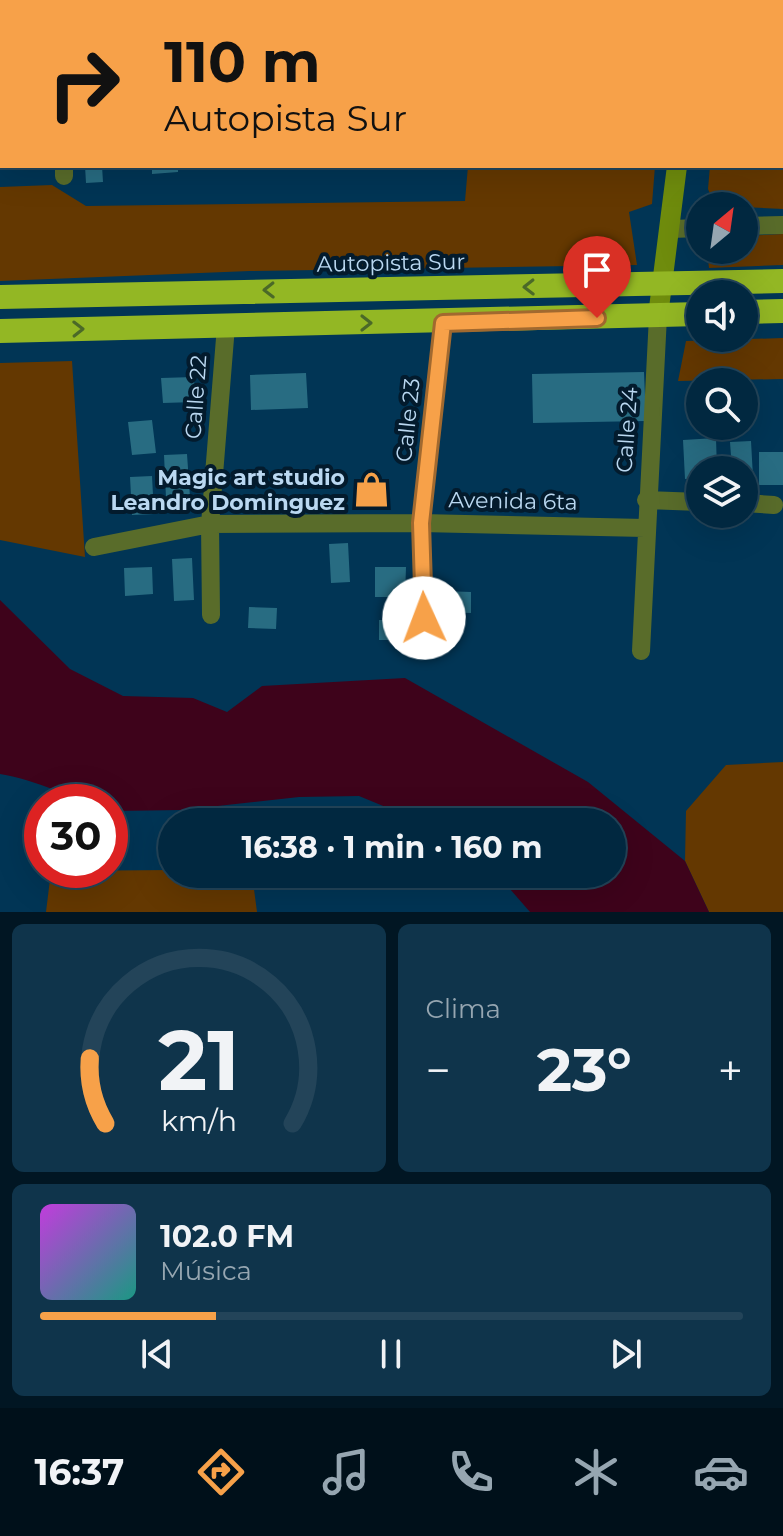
<!DOCTYPE html>
<html lang="es">
<meta charset="utf-8">
<style>
:root{--surface:#012840;--page:#0f344b;--text:#f1f3f6;--muted:#96a6b1;--line:#234459;--accent:#f7a149}
body{margin:0;font-family:Montserrat,sans-serif;background:var(--page);color:var(--text);height:100vh;display:flex;flex-direction:column;font-size:30px;white-space:nowrap}
*{box-sizing:border-box;margin:0}
p{font-size:26px;color:var(--muted)}
.icon{flex:none;width:44px;height:44px;fill:none;stroke:currentColor;stroke-width:2;stroke-linecap:round;stroke-linejoin:round}
.map{position:relative;height:912px;overflow:hidden}
.side{display:flex;flex-direction:column;gap:12px;padding:12px;background:#011623;flex:1}
.side>*{flex:none}
.hud{position:absolute;left:0px;top:0px;width:784px;height:168px;box-shadow:0 8px 32px #0002,0 0 0 2px var(--line);background:#f7a149;color:#111;overflow:hidden}
.needle{width:52px;rotate:29deg}
.tools{position:absolute;left:686px;top:192px;display:grid;gap:16px}
.tools a{display:grid;place-items:center;width:72px;height:72px;border-radius:50%;background:var(--surface);box-shadow:0 8px 32px #0002,0 0 0 2px var(--line);font-size:40px}
.speed{position:absolute;left:24px;top:784px;display:flex;gap:16px;font-size:40px;font-weight:700;text-align:center}
.speed>*{display:grid;place-content:center;width:104px;height:104px;border-radius:50%;background:var(--surface);box-shadow:0 8px 32px #0002,0 0 0 2px var(--line);line-height:1}
.speed .limit{border:12px solid #d22;background:#fff;color:#111}
.pin{position:absolute;display:grid;place-items:center;width:68px;height:68px;color:#fff;margin:-82px -34px;border-radius:50% 50% 50% 0;rotate:-45deg;box-shadow:0 0 8px #0007}
.pin .icon{rotate:45deg}
.me{position:absolute;width:88px;margin:-44px;rotate:358deg;stroke-linejoin:round;filter:drop-shadow(0 0 6px #0008)}
.turn{display:flex;align-items:center;gap:28px;height:168px;padding:0 32px;font-size:36px}
.turn .icon{width:104px;height:104px;stroke-width:2.5}
.turn b{display:block;font-size:56px;line-height:68px}
.big{font-size:60px;font-weight:700;line-height:1.1}
.side .widget{flex:1;display:flex;flex-direction:column;justify-content:center;gap:12px;min-width:0;padding:0 28px;border-radius:12px;background:var(--page)}
.side .dial{align-items:center;gap:0}
.dial svg{height:208px;overflow:visible;fill:none;stroke:var(--line);stroke-width:7;stroke-linecap:round;text-anchor:middle}
.dial text{fill:var(--text);stroke:none}
.song{display:flex;align-items:center;gap:24px}
.cover{width:96px;height:96px;border-radius:12px;background:linear-gradient(135deg,hsl(290 70% 55%),hsl(170 70% 35%))}
.played{height:8px;border-radius:4px;background:linear-gradient(90deg,var(--accent) 25%,var(--line) 25%)}
.keys{display:flex;justify-content:space-around;direction:ltr}
.heat{display:flex;justify-content:space-between;align-items:center;font-size:44px;direction:ltr}
.side .tiles{flex:1;display:grid;gap:12px;grid-template-columns:1fr 1fr}
.widget:last-child{grid-column:span 2}
.trip{position:absolute;left:158px;top:808px;width:468px;height:80px;border-radius:40px;background:var(--surface);box-shadow:0 8px 32px #0002,0 0 0 2px var(--line);font-weight:700;line-height:80px;text-align:center}
.menu{display:flex;height:128px;justify-content:space-around;align-items:center;background:#00101a;color:var(--muted)}
.menu .icon{width:56px;height:56px}
.menu .active{color:var(--accent)}
.menu b{font-size:36px;color:var(--text)}
.map>svg:first-child{display:block}
.green{fill:#643801}
.water{fill:#3e031b}
.building{fill:#286c82}
.lines{fill:none;stroke-linecap:round;stroke-linejoin:round}
.street{stroke:#596c2a;stroke-width:18}
.secondary{stroke:#6f8c0d;stroke-width:20}
.highway{stroke:#93b724;stroke-width:24}
.oneway{stroke:#4b6928}
.route-casing{stroke:#a1692f;stroke-width:20}
.route{stroke:#f7a149;stroke-width:14}
.labels{text-anchor:middle;dominant-baseline:central;stroke-width:8;stroke-linejoin:round;paint-order:stroke}
.street-label{font-size:22px;fill:#bad8f1;stroke:#031b2d}
.poi-label{font-size:22px;font-weight:bold;fill:#bad8f1;stroke:#031b2d;text-anchor:end}
</style>
<div class="map">
<svg width="783" height="912" viewBox="0 0 783 912">
<rect width="100%" height="100%" fill="#013555"/>
<!-- green -->
<path class="green" d="M721 0H783V209L723 206 714 203 708 189 710 166H782V2Z
M468 166H655L652 204 629 212 637 265 250 271 0 281V187L52 185 86 206 465 201Z
M783 234V265L709 268 707 250H744V236Z
M783 338V379L678 381 686 341Z
M72 361 85 557 0 540V363Z
M783 762V912H709L685 861 686 811 726 765Z
M172 870V874H252L257 912H46L51 871Z"/>
<!-- water -->
<path class="water" d="M0 600 70 669 123 696 193 698 227 712 262 686 405 678 588 782 685 861 709 912H530L497 874H612V822H422L359 796 299 797 181 810 116 811 110 808V802C73 802 37 779 0 774Z"/>
<!-- building -->
<path class="building" d="M85 166H102L103 182 86 183Z
M152 166H178V172L152 174Z
M644 372 646 421 533 423 532 374Z
M306 373 308 408 251 410 250 375Z
M194 377 195 402 163 403 161 378Z
M152 420 156 453 132 455 128 422Z
M716 438 717 470H700V478L685 479 683 440Z
M751 441 753 477H744V470H732L730 442Z
M759 452H783V485H759Z
M187 454 190 497 166 498 164 455Z
M152 476 154 514 132 515 130 477Z
M348 543 350 582 331 583 329 544Z
M192 558 194 600 174 601 172 559Z
M152 567 153 594 125 596 124 568Z
M375 567H406L405 597H375Z
M443 591 471 592V613L443 612Z
M249 607 277 608 276 629 248 628Z
M379 620H418V640H379Z"/>
<g class="lines">
<!-- street -->
<path class="street" d="M66 2 67 0
M465 2V0
M0 72H2
M64 176V166
M744 226 783 225
M671 229 700 228
M646 500 700 502
M744 503 774 505
M94 547 210 524 421 523 645 528
M211 615 210 524 226 326
M424 618 421 523 443 323
M641 651 658 316"/>
<!-- secondary -->
<path class="secondary" d="M690 2V0
M658 316 677 166"/>
<!-- highway -->
<path class="highway" d="M0 297 783 281
M744 312 783 311
M0 331 700 314"/>
</g>
<!-- one-way arrows -->
<defs><path id="oneway-chevron" d="M-2-3.5L2.5 0L-2 3.5" fill="none" stroke-width="1.6" stroke-linecap="round" stroke-linejoin="round" transform="scale(2)"/></defs>
<g class="oneway">
<use href="#oneway-chevron" transform="translate(529 287) rotate(179)"/>
<use href="#oneway-chevron" transform="translate(269 290) rotate(179)"/>
<use href="#oneway-chevron" transform="translate(366 323)"/>
<use href="#oneway-chevron" transform="translate(78 329) rotate(-1)"/>
</g>
<g class="lines">
<defs>
<path id="route" d="M424 618 421 523 443 323 597 318"/>
</defs>
<!-- route casing -->
<use href="#route" class="route-casing"/>
<!-- route -->
<use href="#route" class="route"/>
</g>
<!-- icons -->
<defs>
<symbol id="shop-bare" viewBox="-9 -9 18 18"><path d="M-5-2.5h2.3a2.7 3.5 0 0 1 5.4 0H5L5.5 6h-11ZM-1.5-2.5h3a1.5 2.3 0 0 0-3 0Z" fill="#f7a149" stroke="#031b2d" stroke-width="2.5" paint-order="stroke"/></symbol>
</defs>
<g fill-rule="evenodd">
<use href="#shop-bare" x="346" y="464" width="51" height="51"/>
</g>
<g class="labels">
<!-- street labels -->
<g class="street-label">
<text transform="translate(391 263) rotate(-1)">Autopista Sur</text>
<text transform="translate(196 397) rotate(-86)">Calle 22</text>
<text transform="translate(408 420) rotate(-84)">Calle 23</text>
<text transform="translate(627 430) rotate(-86)">Calle 24</text>
<text transform="translate(513 501) rotate(1)">Avenida 6ta</text>
</g>
<!-- poi labels -->
<g class="poi-label">
<text x="345" y="477">Magic art studio<tspan x="345" dy="25">Leandro Dominguez</tspan></text>
</g>
</g>
</svg>
<div class="tools">
<a><svg class="needle" viewBox="-14 -14 28 28"><path d="M0-13l5 13h-10z" fill="#e53935"/><path d="M0 13l5-13h-10z" fill="#96a6b1"/></svg></a>
<a><svg class="icon" aria-label="sound" viewBox="0 0 24 24"><path d="M4 9h4l5-4v14l-5-4H4zM17 9q2 3 0 6"/></svg></a>
<a><svg class="icon" aria-label="search" viewBox="0 0 24 24"><circle cx="10" cy="10" r="6"/><path d="M15 15l6 6"/></svg></a>
<a><svg class="icon" aria-label="layers" viewBox="0 0 24 24"><path d="M12 4l9 5-9 5-9-5zM3 14l9 5 9-5"/></svg></a>
</div>
<div class="speed"><div class="limit">30</div></div>
<div class="pin" style="left:597px;top:318px;background:#d93025"><svg class="icon" aria-label="arrive" viewBox="0 0 24 24"><path d="M6 21V4h12l-3 4 3 4H6"/></svg></div>
<svg class="me" style="left:424px;top:618px" viewBox="-20 -20 40 40"><circle r="19" fill="#fff"/><path d="M0-13L10 11 0 6-10 11z" fill="#f7a149"/></svg>
<div class="trip">16:38 · 1 min · 160 m</div>
<div class="hud">
<div class="turn"><svg class="icon" aria-label="right" viewBox="0 0 24 24"><path d="M7 20v-9h11M14 6l5 5-5 5"/></svg><div><b>110 m</b>Autopista Sur</div></div>
</div>
</div>
<section class="side">
<div class="tiles">
<div class="widget dial"><svg viewBox="0 0 100 80">
<path d="M14 69A42 42 0 1 1 86 69"/>
<path d="M14 69A42 42 0 0 1 8 44" stroke="#f7a149"/>
<text x="50" y="56" font-size="32" font-weight="700">21</text>
<text x="50" y="72" font-size="11">km/h</text>
</svg></div>
<div class="widget"><p>Clima</p>
<div class="heat"><a>−</a><b class="big">23°</b><a>+</a></div>
</div>
<div class="widget">
<div class="song"><i class="cover"></i><div><b>102.0 FM</b><p>Música</p></div></div>
<div class="played"></div>
<div class="keys"><svg class="icon" aria-label="previous" viewBox="0 0 24 24"><path d="M18 5L8 12l10 7zM5 5v14"/></svg><svg class="icon" aria-label="pause" viewBox="0 0 24 24"><path d="M8 5v14M16 5v14"/></svg><svg class="icon" aria-label="next" viewBox="0 0 24 24"><path d="M6 5l10 7-10 7zM19 5v14"/></svg></div>
</div>
</div>
</section>
<nav class="menu">
<b>16:37</b>
<svg class="icon active" aria-label="directions" viewBox="0 0 24 24"><path d="M12 3l9 9-9 9-9-9zM9 14v-3h6M13 9l2 2-2 2"/></svg>
<svg class="icon" aria-label="music" viewBox="0 0 24 24"><path d="M9 18V5l10-2v13"/><circle cx="6" cy="18" r="3"/><circle cx="16" cy="16" r="3"/></svg>
<svg class="icon" aria-label="phone" viewBox="0 0 24 24"><path d="M5 4h4l2 5-3 2q2 4 5 5l2-3 5 2v4C11 20 4 13 5 4z"/></svg>
<svg class="icon" aria-label="climate" viewBox="0 0 24 24"><path d="M12 3v18M4 7l16 10M4 17L20 7"/></svg>
<svg class="icon" aria-label="car" viewBox="0 0 24 24"><path d="M5 17H2v-5l4-1 3-4h7l3 4 3 1v5h-3M9 17h6M6 11h13"/><circle cx="7" cy="17" r="2"/><circle cx="17" cy="17" r="2"/></svg>
</nav>
